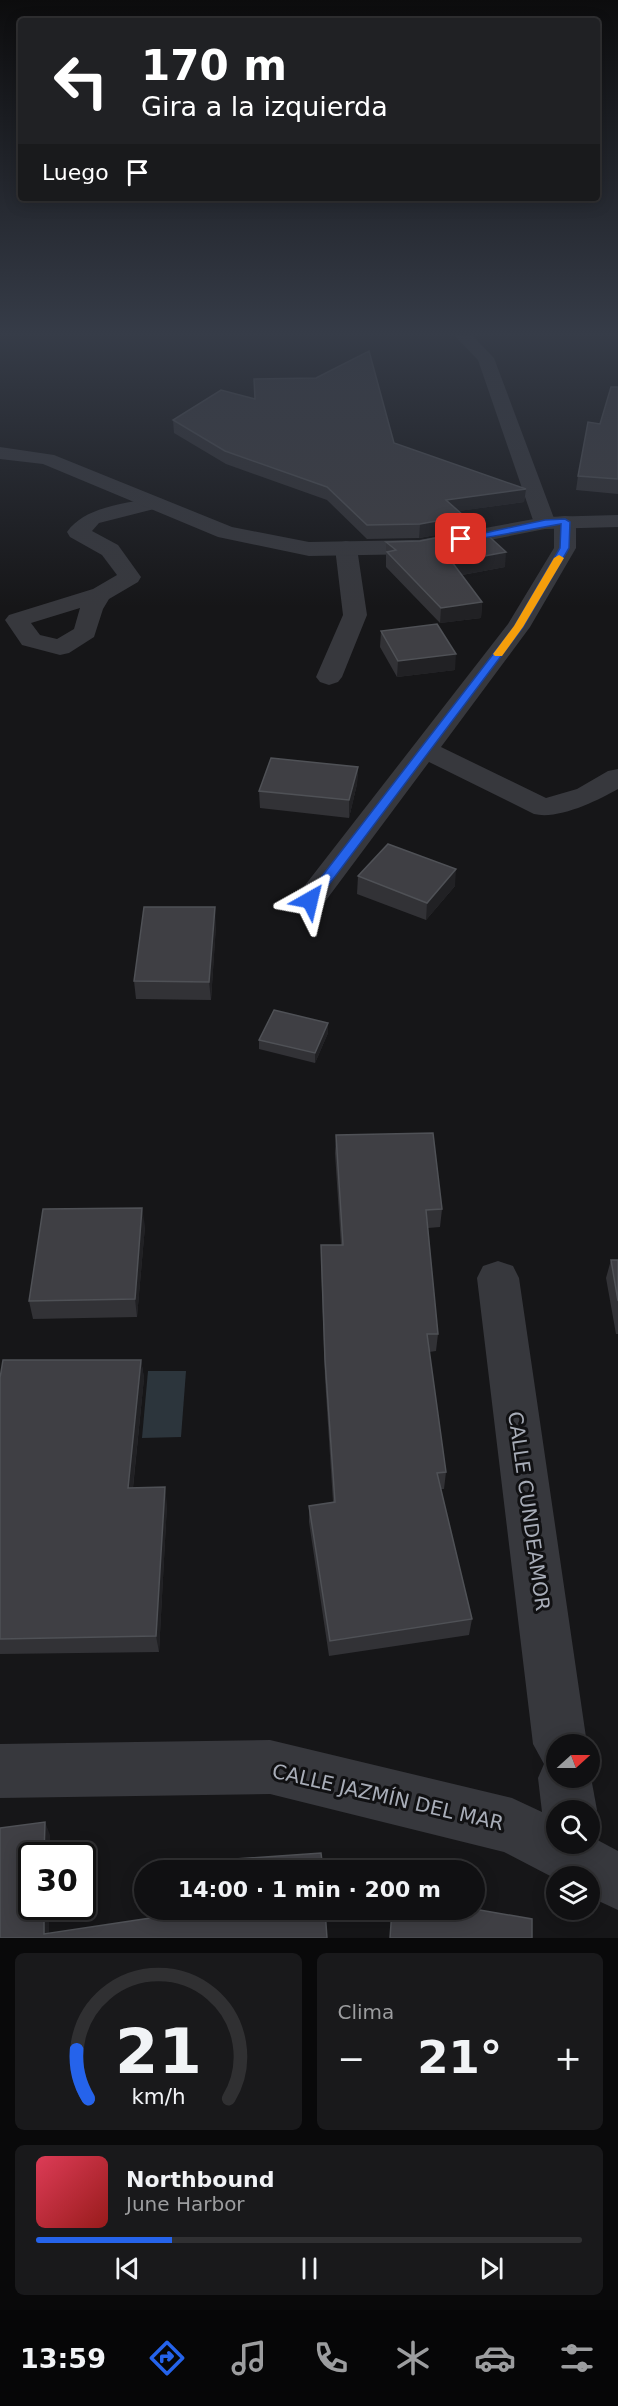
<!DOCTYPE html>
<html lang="es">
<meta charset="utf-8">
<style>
:root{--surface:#101012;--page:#19191b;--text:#f1f3f6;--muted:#9c9d9f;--line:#303032;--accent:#2563eb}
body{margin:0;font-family:"DejaVu Sans",sans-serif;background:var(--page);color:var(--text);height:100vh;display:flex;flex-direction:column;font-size:22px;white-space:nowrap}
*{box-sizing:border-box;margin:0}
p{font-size:20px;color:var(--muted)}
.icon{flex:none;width:33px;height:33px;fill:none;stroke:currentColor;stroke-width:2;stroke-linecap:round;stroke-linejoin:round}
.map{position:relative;height:1938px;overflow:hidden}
.sheet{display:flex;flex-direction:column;gap:15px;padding:15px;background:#09090a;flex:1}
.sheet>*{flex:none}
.banner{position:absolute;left:18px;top:18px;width:582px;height:183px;border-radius:6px;box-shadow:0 3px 15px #0003,0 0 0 2px var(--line);background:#202124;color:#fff;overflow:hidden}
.needle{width:39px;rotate:69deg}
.buttons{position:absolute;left:546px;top:1734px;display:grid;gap:12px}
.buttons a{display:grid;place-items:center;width:54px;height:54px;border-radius:50%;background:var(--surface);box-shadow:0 3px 15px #0003,0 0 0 2px var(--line);font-size:30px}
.speed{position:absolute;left:18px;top:1842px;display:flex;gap:12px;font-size:30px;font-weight:700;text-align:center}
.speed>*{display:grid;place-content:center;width:78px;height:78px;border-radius:50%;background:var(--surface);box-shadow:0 3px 15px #0003,0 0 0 2px var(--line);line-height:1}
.speed .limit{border:3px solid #111;border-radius:9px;background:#fff;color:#111}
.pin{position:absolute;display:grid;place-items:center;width:51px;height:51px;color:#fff;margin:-26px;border-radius:12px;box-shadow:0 3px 9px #0006}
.me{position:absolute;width:66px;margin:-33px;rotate:37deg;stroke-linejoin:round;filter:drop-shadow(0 0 4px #0008)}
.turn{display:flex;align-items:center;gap:21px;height:126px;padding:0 24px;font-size:27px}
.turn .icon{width:78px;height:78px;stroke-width:2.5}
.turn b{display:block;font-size:42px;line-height:51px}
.then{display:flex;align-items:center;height:57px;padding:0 24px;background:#0003;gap:12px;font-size:22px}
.big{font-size:45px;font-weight:800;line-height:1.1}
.sheet .tile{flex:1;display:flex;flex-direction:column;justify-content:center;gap:9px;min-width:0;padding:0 21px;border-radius:9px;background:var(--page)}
.sheet .dial{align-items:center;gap:0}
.dial svg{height:156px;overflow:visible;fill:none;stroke:var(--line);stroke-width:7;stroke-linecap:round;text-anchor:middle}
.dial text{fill:var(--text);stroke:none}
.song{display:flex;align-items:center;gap:18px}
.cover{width:72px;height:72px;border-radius:9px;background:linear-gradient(135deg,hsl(350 70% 55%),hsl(0 70% 35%))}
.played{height:6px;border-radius:3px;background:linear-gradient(90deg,var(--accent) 25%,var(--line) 25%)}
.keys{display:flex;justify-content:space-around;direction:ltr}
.heat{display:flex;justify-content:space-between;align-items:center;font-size:33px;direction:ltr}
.sheet .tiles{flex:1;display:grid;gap:15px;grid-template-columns:1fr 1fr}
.tile:last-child{grid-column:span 2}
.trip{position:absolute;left:134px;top:1860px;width:351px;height:60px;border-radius:30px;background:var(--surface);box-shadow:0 3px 15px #0003,0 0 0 2px var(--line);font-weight:800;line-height:60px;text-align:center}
.tab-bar{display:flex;height:96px;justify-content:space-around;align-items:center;background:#060607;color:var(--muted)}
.tab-bar .icon{width:42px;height:42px}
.tab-bar .current{color:var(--accent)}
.tab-bar b{font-size:27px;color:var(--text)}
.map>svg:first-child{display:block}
.water{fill:#2c353c}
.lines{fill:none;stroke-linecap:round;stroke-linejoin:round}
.minor{fill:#37383d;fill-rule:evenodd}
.tertiary{fill:#37383d;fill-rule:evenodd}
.wall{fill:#323236}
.shaded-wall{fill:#212124}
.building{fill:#3f3f44;stroke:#4f5156;stroke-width:1.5}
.route{fill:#2563eb;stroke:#184099;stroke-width:1.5}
.slow{fill:#f59e0b}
.labels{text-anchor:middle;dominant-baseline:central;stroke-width:6;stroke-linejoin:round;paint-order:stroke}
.near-street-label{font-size:20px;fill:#a8adb8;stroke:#111113}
</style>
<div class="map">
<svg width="618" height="1938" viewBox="0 0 618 1938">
<rect width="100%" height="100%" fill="#161618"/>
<!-- water -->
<path class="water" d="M148 1371H186L181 1437 142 1438Z"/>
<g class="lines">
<!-- minor -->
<path class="minor" d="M454 335H472L494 358 555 521 557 517 565 516 573 517 576 522V548L530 627 441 747 546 798 577 789 608 771 618 769V789C597 801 558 820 534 814L429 762 321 907 310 910 299 907 294 900 299 893 508 624 554 548V525L545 529 537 528 534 523 478 360Z
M155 497 162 499 165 503 162 507 99 523 92 531 118 545 141 577 138 582 109 599 103 609 94 637 69 653 60 655 22 645 5 620 9 615 93 589 117 575 102 555 70 537 67 532C85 506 126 504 155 497ZM80 608 74 629 57 639 40 635 31 623Z
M346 541 354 543 357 548 367 615 342 677 338 682 329 685 320 682 316 677 343 615 335 548 338 543Z
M498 1261 513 1266 519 1278 587 1744H556V1778H590V1772L597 1810 590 1827V1810H556V1844H590V1836L618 1851V1910L590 1897V1876H556V1879L504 1852 270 1794 0 1798V1744L270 1740 512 1798 542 1812 538 1778 544 1764 533 1744 477 1278 483 1266Z"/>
<!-- tertiary -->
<path class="tertiary" d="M0 447 54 455 232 527 309 542 419 540 545 517 618 515V527L545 529 419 554 309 556 218 537 43 464 0 459Z"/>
</g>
<!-- wall -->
<path class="wall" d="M618 387V494L576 490 578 476 600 424Z
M173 420 394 443 526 489 524 502 458 511 463 530 419 538 367 539 327 500 226 464 174 433Z
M386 542 505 567 462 575 482 602 481 618 440 623 386 567Z
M381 631 455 670 397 677 380 647Z
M358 767 357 784 349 818 260 808 259 791Z
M358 876 455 886 426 920 357 894Z
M216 925 211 1000 136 999 134 981Z
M328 1033 315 1063 259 1049V1040Z
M336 1135 442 1209 440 1227 428 1228 438 1334 436 1351 429 1352 446 1472 444 1489H441L472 1619 469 1635 329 1656 309 1522V1506L333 1502 325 1378 321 1263V1245H341L335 1153Z
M145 1226 137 1317 33 1319 29 1301Z
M611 1260H618V1334H616L606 1278Z
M141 1360 144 1378 133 1488 167 1504 159 1652 0 1654V1378Z"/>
<!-- shaded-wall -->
<path class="shaded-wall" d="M526 489 524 502 445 513 446 500Z
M464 516 463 530 419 538 420 524Z
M506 552 505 567 451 577 452 562Z
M482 602 481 618 440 623 441 608Z
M456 654 455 670 397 677 398 661Z
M358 767 357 784 349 818V800Z
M456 869 455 886 426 920 427 903Z
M215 907 216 925 211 1000 209 982Z
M328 1023V1033L315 1063V1053Z
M142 1208 145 1226 137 1317 135 1299Z
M141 1360 144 1378 131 1505 128 1488Z
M165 1487 167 1504 159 1652 156 1636Z
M45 1822 50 1835V1856H44Z
M44 1906H49V1938L44 1934Z"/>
<!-- building -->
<path class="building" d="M369 351 394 443 526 489 446 500 464 516 420 524 367 525 327 487 225 451 173 420 221 390 255 399 254 379 316 378Z
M611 387H618V479L578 476 588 422 600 424Z
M481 529 506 552 452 562 482 602 441 608 387 552 396 550 386 542 420 541Z
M437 624 456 654 398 661 381 631Z
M271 758 358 767 349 800 259 791Z
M388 844 456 869 427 903 358 876Z
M144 907H215L209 982 134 981Z
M274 1010 328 1023 315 1053 259 1040Z
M433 1133 442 1209 426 1210 438 1334H427L446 1472 437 1473 472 1619 330 1641 309 1506 335 1502 325 1360 321 1245H343L336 1135Z
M142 1208 135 1299 29 1301 43 1209Z
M611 1260H618V1301Z
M3 1360H141L128 1488 165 1487 156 1636 0 1639V1378Z
M45 1822 44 1856H32V1906H44V1934L177 1914V1910H325L327 1938H0V1828Z
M321 1853 323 1870H177V1863Z
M474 1909 532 1919V1938H390L392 1910Z"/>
<!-- sky -->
<linearGradient id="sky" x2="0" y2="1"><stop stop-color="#0c0c0d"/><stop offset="0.55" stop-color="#363c48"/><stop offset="1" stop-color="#363c48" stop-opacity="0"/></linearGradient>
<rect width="618" height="607" fill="url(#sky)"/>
<!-- route -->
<path class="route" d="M565 519 570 522 569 548 523 627 315 903H306L304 900 306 897 514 627 560 548 561 524 461 542 457 539 545 520Z"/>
<!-- slow -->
<path class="slow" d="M559 555 564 558 523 627 502 656H495L493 654 514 626 554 558Z"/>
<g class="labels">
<!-- near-street labels -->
<g class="near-street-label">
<text transform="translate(529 1511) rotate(82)">CALLE CUNDEAMOR</text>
<text transform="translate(388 1797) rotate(13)">CALLE JAZMÍN DEL MAR</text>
</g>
</g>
</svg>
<div class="buttons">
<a><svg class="needle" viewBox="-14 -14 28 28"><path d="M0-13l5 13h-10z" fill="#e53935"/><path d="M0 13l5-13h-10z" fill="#9c9d9f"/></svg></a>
<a><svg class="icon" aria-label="search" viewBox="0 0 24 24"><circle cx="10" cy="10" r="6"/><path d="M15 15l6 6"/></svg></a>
<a><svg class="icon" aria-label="layers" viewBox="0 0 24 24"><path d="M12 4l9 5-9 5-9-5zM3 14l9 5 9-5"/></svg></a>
</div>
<div class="speed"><div class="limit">30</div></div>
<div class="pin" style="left:461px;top:539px;background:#d93025"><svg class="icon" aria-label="arrive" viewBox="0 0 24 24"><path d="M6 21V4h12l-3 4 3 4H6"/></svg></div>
<svg class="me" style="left:310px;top:900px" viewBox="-20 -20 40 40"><path d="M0-17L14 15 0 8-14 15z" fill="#2563eb" stroke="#fff" stroke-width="4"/></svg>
<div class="trip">14:00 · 1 min · 200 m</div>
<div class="banner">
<div class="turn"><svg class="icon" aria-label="left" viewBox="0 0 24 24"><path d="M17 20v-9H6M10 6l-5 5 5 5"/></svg><div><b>170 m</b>Gira a la izquierda</div></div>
<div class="then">Luego<svg class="icon" aria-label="arrive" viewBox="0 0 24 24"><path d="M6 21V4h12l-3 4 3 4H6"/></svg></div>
</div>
</div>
<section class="sheet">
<div class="tiles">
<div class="tile dial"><svg viewBox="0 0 100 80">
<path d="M14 69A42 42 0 1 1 86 69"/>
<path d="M14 69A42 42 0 0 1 8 44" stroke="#2563eb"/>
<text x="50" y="56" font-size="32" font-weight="700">21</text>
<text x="50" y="72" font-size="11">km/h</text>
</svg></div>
<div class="tile"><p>Clima</p>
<div class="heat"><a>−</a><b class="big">21°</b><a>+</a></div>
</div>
<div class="tile">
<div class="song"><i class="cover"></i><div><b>Northbound</b><p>June Harbor</p></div></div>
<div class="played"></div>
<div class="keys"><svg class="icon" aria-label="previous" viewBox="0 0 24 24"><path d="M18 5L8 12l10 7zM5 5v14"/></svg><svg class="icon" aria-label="pause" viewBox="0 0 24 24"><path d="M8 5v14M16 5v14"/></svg><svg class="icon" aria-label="next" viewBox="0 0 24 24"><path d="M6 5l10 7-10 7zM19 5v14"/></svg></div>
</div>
</div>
</section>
<nav class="tab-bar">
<b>13:59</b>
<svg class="icon current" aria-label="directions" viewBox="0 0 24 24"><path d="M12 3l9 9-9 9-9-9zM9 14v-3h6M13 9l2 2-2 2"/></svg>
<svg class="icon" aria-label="music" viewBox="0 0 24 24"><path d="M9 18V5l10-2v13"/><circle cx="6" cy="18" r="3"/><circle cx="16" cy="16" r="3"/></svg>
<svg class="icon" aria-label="phone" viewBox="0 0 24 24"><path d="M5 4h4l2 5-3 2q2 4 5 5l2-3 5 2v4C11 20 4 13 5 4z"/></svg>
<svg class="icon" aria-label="climate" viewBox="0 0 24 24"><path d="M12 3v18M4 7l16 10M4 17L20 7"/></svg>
<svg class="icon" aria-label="car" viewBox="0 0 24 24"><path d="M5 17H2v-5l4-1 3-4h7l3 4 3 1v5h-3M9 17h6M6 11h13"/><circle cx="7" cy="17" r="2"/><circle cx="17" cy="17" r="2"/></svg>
<svg class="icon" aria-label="filters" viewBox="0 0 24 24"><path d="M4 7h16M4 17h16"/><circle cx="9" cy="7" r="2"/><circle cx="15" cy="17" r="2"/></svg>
</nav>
